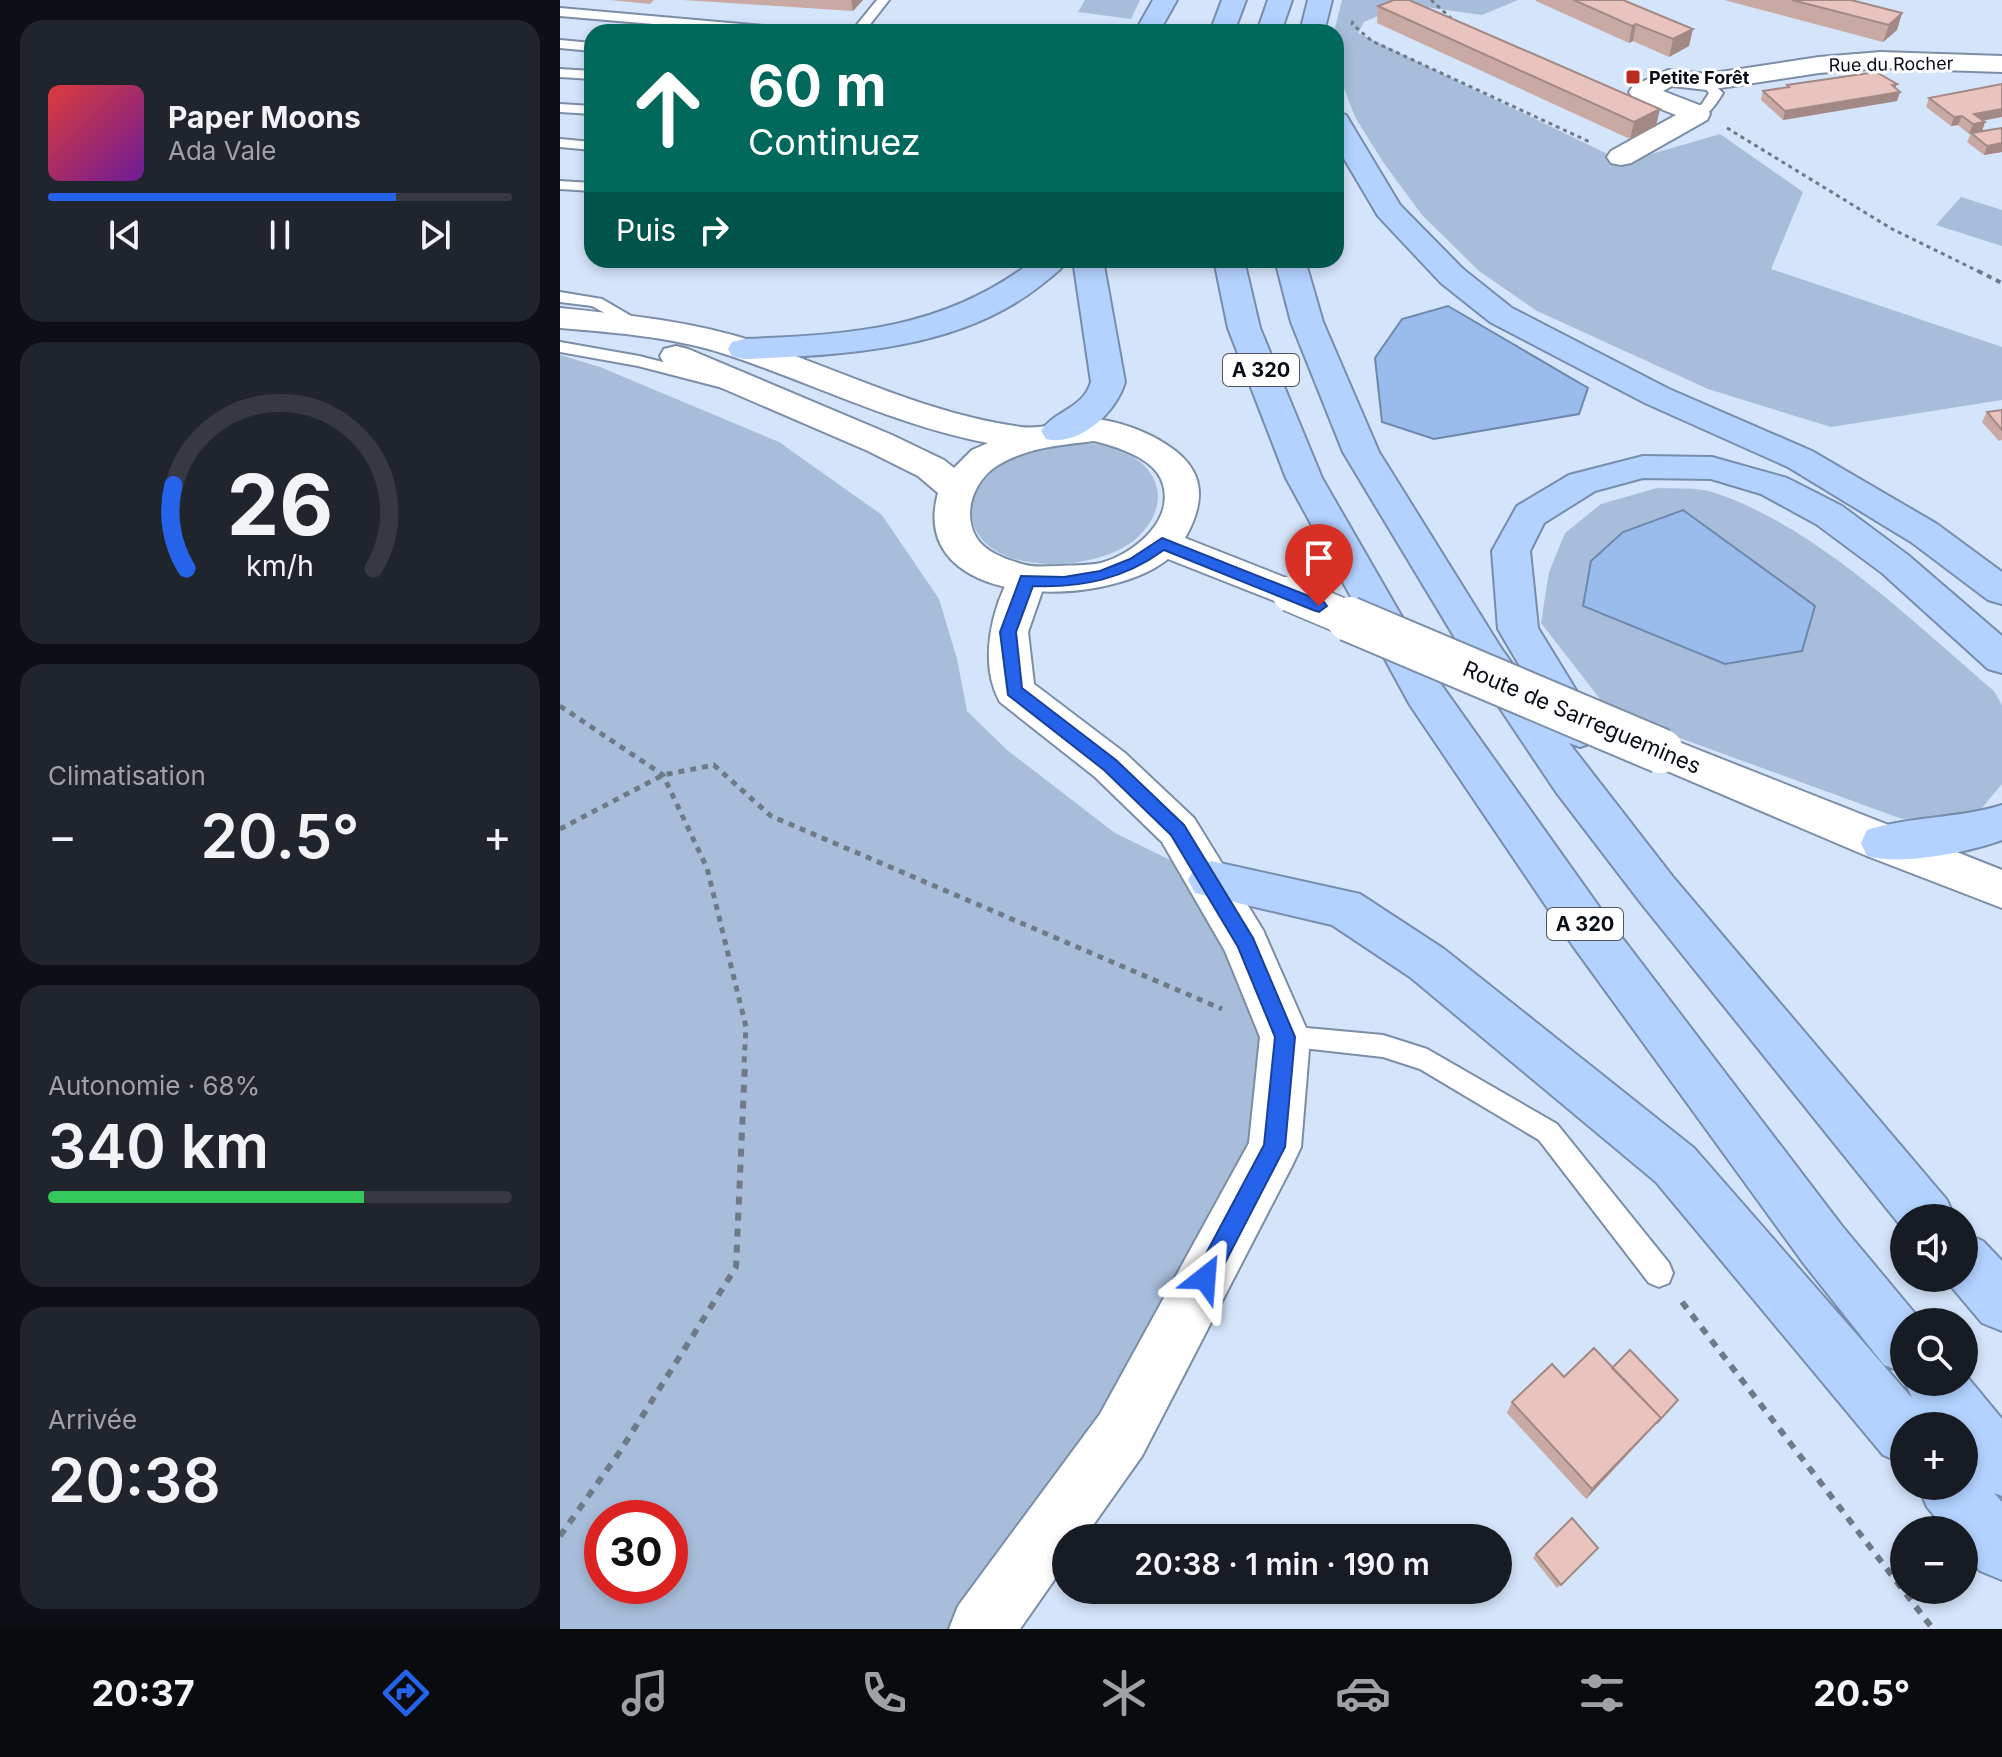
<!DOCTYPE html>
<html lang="fr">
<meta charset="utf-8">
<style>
:root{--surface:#171b24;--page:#20242c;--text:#f1f3f6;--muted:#9ea1a6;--line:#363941;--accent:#2563eb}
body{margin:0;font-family:Inter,sans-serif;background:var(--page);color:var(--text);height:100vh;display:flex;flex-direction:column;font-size:30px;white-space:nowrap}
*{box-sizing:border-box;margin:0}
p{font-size:26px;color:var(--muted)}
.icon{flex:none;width:44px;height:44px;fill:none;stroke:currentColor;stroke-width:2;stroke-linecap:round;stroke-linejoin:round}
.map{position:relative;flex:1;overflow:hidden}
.side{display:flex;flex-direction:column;gap:20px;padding:20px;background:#0d0f14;width:560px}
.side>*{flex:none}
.guide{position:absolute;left:24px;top:24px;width:760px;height:244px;border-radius:24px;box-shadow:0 4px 12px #0003;background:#00695c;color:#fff;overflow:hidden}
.controls{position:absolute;left:1330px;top:1204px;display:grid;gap:16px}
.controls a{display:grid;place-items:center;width:88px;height:88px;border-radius:50%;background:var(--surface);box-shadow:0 4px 12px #0003;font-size:40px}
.speed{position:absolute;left:24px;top:1500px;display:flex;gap:16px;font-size:40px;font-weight:700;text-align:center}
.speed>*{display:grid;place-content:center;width:104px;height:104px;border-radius:50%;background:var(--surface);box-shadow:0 4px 12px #0003;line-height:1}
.speed .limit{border:12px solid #d22;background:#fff;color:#111}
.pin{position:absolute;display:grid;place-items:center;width:68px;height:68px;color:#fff;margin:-82px -34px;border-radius:50% 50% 50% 0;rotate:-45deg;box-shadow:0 0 8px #0007}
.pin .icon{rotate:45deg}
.me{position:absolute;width:88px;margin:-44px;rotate:28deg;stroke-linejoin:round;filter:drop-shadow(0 0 6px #0008)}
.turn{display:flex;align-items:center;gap:28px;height:168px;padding:0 32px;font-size:36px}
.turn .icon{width:104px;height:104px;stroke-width:2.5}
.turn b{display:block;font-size:56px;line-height:68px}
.then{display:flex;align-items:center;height:76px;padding:0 32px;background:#0003;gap:16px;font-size:30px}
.big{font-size:60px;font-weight:600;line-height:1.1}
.side .card{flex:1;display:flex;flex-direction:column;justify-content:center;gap:12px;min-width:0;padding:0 28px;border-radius:24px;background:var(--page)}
.side .dial{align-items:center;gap:0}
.dial svg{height:208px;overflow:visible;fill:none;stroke:var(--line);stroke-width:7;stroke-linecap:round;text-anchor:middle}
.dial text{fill:var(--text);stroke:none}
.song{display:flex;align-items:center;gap:24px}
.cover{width:96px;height:96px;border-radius:12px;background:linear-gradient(135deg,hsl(0 70% 55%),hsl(280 70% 35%))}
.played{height:8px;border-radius:4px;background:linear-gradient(90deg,var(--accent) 75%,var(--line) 75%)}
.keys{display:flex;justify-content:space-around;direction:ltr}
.heat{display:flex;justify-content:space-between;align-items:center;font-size:44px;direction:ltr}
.charge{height:12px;border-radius:6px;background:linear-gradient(90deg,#34c759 68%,var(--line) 0)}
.trip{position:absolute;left:492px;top:1524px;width:460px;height:80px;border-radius:40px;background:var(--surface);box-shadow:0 4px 12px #0003;font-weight:600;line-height:80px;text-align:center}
.tabs{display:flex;height:128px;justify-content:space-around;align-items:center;background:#090b0e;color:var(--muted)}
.tabs .icon{width:56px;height:56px}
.tabs .selected{color:var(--accent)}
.tabs b{font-size:36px;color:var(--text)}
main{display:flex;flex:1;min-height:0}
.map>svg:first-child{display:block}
.green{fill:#a8bdda;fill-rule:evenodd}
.water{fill:#9abced;stroke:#6e88ac;stroke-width:2}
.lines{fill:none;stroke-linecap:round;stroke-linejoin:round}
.lane-casing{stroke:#7c8da7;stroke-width:4}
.street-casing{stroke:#7c8da7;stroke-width:4}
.secondary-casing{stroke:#7c8da7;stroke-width:4}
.highway-casing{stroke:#778dad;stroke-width:4}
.path-far3{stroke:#6f7a89;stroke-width:3;stroke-dasharray:4 4;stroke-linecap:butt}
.path-far2{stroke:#6f7a89;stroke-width:4;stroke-dasharray:5 5;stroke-linecap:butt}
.path-far1{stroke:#6f7a89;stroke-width:5;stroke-dasharray:6 6;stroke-linecap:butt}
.path{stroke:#6f7a89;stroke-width:6;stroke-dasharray:8 8;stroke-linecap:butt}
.lane{fill:#fff;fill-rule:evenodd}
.street{fill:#fff;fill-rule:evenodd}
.secondary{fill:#fff;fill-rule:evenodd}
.highway{fill:#b3d2ff;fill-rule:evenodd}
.secondary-bridge-far1-casing{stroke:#7c8da7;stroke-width:38;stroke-linecap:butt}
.secondary-bridge-casing{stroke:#7c8da7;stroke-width:48;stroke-linecap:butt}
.secondary-bridge-far1{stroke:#fff;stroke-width:35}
.secondary-bridge{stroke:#fff;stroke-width:44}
.wall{fill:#c8a9a3}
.shaded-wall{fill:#a38985}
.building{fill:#e9c4be;stroke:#a38985;stroke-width:2}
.route{fill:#2563eb;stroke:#184099;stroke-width:2}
.poi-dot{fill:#bb2d23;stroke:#fff;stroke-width:3}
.labels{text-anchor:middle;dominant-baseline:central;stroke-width:6;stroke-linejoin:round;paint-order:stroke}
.far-street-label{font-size:18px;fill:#070d16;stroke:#fff}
.far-poi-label{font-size:18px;font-weight:bold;fill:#070d16;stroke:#fff;text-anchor:start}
.shield{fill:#fff;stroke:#51565c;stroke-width:2}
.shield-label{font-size:20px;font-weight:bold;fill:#070d16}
.street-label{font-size:22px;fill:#070d16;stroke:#fff}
</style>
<main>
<section class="side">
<div class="card">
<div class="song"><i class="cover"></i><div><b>Paper Moons</b><p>Ada Vale</p></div></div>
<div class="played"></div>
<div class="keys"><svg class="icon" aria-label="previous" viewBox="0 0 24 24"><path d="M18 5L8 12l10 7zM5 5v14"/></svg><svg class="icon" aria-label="pause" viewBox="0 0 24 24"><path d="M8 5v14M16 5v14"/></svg><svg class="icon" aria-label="next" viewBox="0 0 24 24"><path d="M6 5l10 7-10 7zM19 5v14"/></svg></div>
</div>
<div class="card dial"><svg viewBox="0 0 100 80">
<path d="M14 69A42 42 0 1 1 86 69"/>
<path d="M14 69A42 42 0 0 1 9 37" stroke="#2563eb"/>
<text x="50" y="56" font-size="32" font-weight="700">26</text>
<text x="50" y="72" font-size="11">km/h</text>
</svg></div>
<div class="card"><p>Climatisation</p>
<div class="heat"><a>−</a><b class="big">20.5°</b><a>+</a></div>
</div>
<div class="card"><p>Autonomie · 68%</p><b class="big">340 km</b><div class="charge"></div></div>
<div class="card"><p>Arrivée</p><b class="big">20:38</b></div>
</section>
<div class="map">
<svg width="1442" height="1629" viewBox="0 0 1442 1629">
<rect width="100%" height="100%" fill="#d4e4fa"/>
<!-- green -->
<path class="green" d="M525 0H580L571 19 518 12Z
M782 0H958L922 15 845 4 804 22 798 33 1064 162 1160 134 1243 192 1211 269 1442 347V400L1271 427 1148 389 977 311 919 271 862 215 823 162 795 117 776 67 774 32Z
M1401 197 1442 210V246L1376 225Z
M0 355 40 367 219 442 322 515 379 599 397 659 407 711 447 750 555 833 651 880 725 1037 715 1147 406 1629H0ZM42 1518H110V1586H42Z
M505 442C524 443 542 443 560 450 601 467 611 504 579 536 542 573 424 580 411 517 408 505 412 492 419 483 428 472 439 461 452 456 469 450 488 447 505 442Z
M1097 488C1114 489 1136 487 1152 492 1255 525 1353 622 1434 691L1442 705V784L1421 809 1391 818 1342 819 1051 713 981 623 989 572 1005 533 1041 504Z"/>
<!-- water -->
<path class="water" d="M888 306 1028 388 1019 414 874 439 822 422 815 358 842 319Z
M1123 510 1255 606 1242 651 1165 664 1023 606 1031 561 1063 532Z"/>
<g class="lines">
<defs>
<path id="lane" d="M317 0H329L304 32H291Z
M0 8 228 28 234 32H186L0 16Z
M0 40 32 43V51L0 48Z
M0 69 32 71V79L0 77Z
M1147 78 1163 93C1155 105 1148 119 1132 117V111L1142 104 1149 93 1140 82Z
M0 104 32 106V114L0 112Z
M0 139 32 142V150L0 147Z
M0 181 32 183V191L0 189Z
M0 292 42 299 88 326 80 331 74 329 32 306 0 302Z
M0 342 79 356 169 379 171 383 163 388 78 366 0 352Z
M725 1026 823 1035 867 1049 997 1124 1109 1263 1113 1273 1109 1283 1099 1287 1089 1283 979 1140 860 1069 823 1057 716 1045 713 1037 716 1029Z"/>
<path id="street" d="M1321 52 1442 56V72L1321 68 1259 73 1147 90 1112 86 1103 91 1147 108 1150 114 1147 120 1071 163 1061 165 1051 163 1047 157 1051 151 1116 115 1073 98 1069 92 1073 86 1108 70 1147 74 1259 57Z
M467 567 481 571 486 580 468 632 474 684 565 753 634 818 703 930 750 1037 741 1147 733 1164 582 1456 524 1538H506V1563L460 1629H389L398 1606 540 1414 689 1143 700 1037 665 951 602 842 535 777 440 702C418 663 432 606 453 571Z"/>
<path id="secondary" d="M0 308C68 315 131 321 196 342 285 372 367 414 461 427 484 430 509 419 533 419 556 420 588 432 607 445 646 470 646 501 625 538L744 585 749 594 744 603 730 607 608 559C543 611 346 609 378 493L358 476 308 451 104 363 100 356 104 349 116 346 128 349 332 435 384 460 394 468 412 450 428 443C339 426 259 386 174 357 117 337 59 333 0 328ZM534 441C555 446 591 457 601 479 618 519 574 554 541 563 527 566 512 565 498 566 486 566 474 568 462 564 445 559 425 552 416 537 401 511 416 477 440 464 470 447 501 445 534 441Z
M1101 735 1442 870V908L1307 856 1086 762 1080 751 1086 740Z"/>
<path id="highway" d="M593 0H617L599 32H575Z
M662 0H686L674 32H650Z
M708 0H732L721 32H697Z
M748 0H772L764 32H740Z
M776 113 786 115 840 205 903 269 952 308 1109 389 1252 451 1377 524 1442 572V604L1428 600 1351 542 1228 467 1085 403 930 322 881 283 818 216 776 145Z
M474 260H508C501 270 491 277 481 285 400 350 284 355 184 359L172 356 168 349 172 342 184 339C291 335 386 329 474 260Z
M513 260H543L565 382C556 413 519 447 486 439L481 431C495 410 523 409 531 382Z
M654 260H684L700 328 762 478 880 683 1047 918 1282 1226 1362 1322H1344V1373L1324 1365 1244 1264 1013 946 850 705 726 478 668 328Z
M715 260H745L763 322 819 452 941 648 991 719 938 629 932 551 957 506 1009 475 1083 456 1152 457 1227 478 1282 506 1348 555 1442 636V673L1428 669 1322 573 1256 524 1201 494 1151 479 1083 478 1035 491 984 523 970 551 978 628 1041 731 1035 742 1020 747 1009 743 1113 877 1387 1200 1395 1218H1344V1230L1081 903 996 792 913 668 783 452 731 322Z
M1442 805V840C1409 852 1340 866 1307 856L1301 843 1307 830C1351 816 1398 819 1442 805Z
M651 861 800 894 884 949 1134 1148 1352 1398 1345 1382H1404V1373L1442 1419V1496L1434 1493 1442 1502V1580L1420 1571 1404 1552V1530H1386L1367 1507 1358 1486H1404V1426H1372L1368 1421 1370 1426H1344V1464L1323 1455 1096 1182 850 977 772 925 635 893 628 880 635 867Z
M1404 1233 1423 1241 1442 1261V1331L1422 1323 1384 1278H1404Z"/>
</defs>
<!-- lane casing -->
<use href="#lane" class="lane-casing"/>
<!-- street casing -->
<use href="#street" class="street-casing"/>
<!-- secondary casing -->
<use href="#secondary" class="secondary-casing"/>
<!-- highway casing -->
<use href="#highway" class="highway-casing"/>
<!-- path-far3 -->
<path class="path-far3" d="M871 0 893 20
M793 21 792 24 812 41 1030 142
M1167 128 1332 229 1422 273"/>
<!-- path-far2 -->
<path class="path-far2" d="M1418 271 1442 283"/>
<!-- path-far1 -->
<path class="path-far1" d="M0 706 103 775 147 868 186 1027 184 1064
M0 829 103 775 154 765 211 816 662 1009"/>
<!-- path -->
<path class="path" d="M1122 1302 1373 1629
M0 1536 59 1453 176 1267 185 1062"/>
<!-- lane -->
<use href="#lane" class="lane"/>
<!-- street -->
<use href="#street" class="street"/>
<!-- secondary -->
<use href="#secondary" class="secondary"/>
<!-- highway -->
<use href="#highway" class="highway"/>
<defs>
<path id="secondary-bridge-far1" d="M730 594 794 621"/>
<path id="secondary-bridge" d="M789 619 1101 751"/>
</defs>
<!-- secondary-bridge-far1 casing -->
<use href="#secondary-bridge-far1" class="secondary-bridge-far1-casing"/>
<!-- secondary-bridge casing -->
<use href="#secondary-bridge" class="secondary-bridge-casing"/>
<!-- secondary-bridge-far1 -->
<use href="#secondary-bridge-far1" class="secondary-bridge-far1"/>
<!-- secondary-bridge -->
<use href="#secondary-bridge" class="secondary-bridge"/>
</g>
<!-- wall -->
<path class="wall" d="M50 0H94L90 4Z
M123 0H303L293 11Z
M976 0H1063L1129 46 1109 57 1073 41 1069 43 976 1Z
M1164 0H1291L1342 13 1337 30 1323 42Z
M818 6 1096 126 1070 139 817 23Z
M1442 84V117L1423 120 1425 122 1422 131 1442 128V152L1424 155 1407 142 1411 133 1409 134 1398 125 1391 126 1366 107 1369 98Z
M1227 85 1336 88 1340 92 1337 101 1223 120 1201 100 1203 91 1226 88Z
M1442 410V440L1439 441 1422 422 1427 412Z
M1052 1368 1114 1405 1026 1499 947 1413 952 1402 1004 1377Z
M1038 1548 997 1588 973 1558 976 1554Z"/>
<!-- shaded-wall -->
<path class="shaded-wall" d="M291 0H303L293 11Z
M1342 13 1337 30 1323 42 1329 25Z
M1076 24 1073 41 1069 43 1072 26Z
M1133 29 1129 46 1109 57 1113 39Z
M1337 84 1334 92H1340L1337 101 1223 120 1225 111Z
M1100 109 1096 126 1070 139 1074 122Z
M1442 109V117L1411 123 1414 114Z
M1402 116 1398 125 1391 126 1394 117Z
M1425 122 1422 131 1409 134 1413 124Z
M1442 143V152L1424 155 1427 146Z
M1118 1400 1092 1428 1026 1499 1032 1489Z"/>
<!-- building -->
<path class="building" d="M834 0H849L1100 109 1074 122 818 6Z
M1014 0H1063L1133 29 1113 39 1076 24 1072 26Z
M1232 0H1291L1342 13 1329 25Z
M1316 72 1337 84 1332 85 1340 92 1225 111 1203 91 1229 87 1227 85Z
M1442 84V109L1414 114 1425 122 1413 124 1402 116 1394 117 1369 98Z
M1442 128V143L1427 146 1411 133Z
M1442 410V430L1427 412Z
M1034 1348 1101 1418 1032 1489 952 1402 992 1364 1004 1377Z
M1070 1350 1118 1400 1097 1423 1101 1418 1052 1368Z
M1012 1518 1038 1548 1001 1585 976 1554Z"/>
<!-- route -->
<path class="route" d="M602 538 764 602 767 606 759 612 753 610 604 550C564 579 522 588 473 586L456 632 462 688 556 760 624 825 693 938 735 1037 725 1147 653 1286 645 1289 637 1286 633 1278 704 1145 715 1037 678 947 611 835 544 770 448 695 440 632 461 576 504 577 540 571 570 559Z"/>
<!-- markers -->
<rect class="poi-dot" x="1065" y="69" width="16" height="16" rx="4"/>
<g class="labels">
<!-- far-street labels -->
<g class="far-street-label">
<text transform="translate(1331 64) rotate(-1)">Rue du Rocher</text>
</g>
<!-- far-poi labels -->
<g class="far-poi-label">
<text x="1089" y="77">Petite Forêt</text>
</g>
<!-- shield labels -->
<g class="shield">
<rect x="663" y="354" width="76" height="32" rx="6"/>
<rect x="987" y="908" width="76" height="32" rx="6"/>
</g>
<g class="shield-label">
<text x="701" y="370">A 320</text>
<text x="1025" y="924">A 320</text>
</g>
<!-- street labels -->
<g class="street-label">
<text transform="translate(1022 717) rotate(23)">Route de Sarreguemines</text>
</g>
</g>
</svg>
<div class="controls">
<a><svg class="icon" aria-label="sound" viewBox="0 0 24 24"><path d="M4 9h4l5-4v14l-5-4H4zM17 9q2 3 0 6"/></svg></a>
<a><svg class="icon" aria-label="search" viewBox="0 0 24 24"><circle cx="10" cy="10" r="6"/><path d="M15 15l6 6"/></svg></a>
<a>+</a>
<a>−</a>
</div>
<div class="speed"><div class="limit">30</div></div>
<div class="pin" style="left:759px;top:606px;background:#d93025"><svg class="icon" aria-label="arrive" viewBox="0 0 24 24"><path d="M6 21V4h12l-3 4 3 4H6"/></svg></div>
<svg class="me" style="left:645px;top:1278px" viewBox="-20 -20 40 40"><path d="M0-17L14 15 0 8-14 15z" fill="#2563eb" stroke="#fff" stroke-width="4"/></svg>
<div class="trip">20:38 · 1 min · 190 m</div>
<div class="guide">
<div class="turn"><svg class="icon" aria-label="ahead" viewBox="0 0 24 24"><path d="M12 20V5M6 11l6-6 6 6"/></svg><div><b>60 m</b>Continuez</div></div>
<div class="then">Puis<svg class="icon" aria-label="right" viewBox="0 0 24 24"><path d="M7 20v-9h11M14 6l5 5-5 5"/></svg></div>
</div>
</div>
</main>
<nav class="tabs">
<b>20:37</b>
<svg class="icon selected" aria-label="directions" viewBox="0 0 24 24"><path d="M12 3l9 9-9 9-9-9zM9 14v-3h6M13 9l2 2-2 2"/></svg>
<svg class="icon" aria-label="music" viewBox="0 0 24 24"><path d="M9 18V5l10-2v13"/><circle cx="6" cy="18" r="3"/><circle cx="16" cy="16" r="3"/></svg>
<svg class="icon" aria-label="phone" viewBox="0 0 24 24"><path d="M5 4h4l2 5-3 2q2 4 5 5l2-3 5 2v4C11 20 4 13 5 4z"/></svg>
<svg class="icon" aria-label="climate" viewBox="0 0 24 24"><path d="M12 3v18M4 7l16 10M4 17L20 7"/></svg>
<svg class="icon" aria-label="car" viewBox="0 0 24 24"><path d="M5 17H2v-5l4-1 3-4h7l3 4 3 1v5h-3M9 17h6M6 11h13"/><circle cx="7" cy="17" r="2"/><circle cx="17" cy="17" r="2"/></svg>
<svg class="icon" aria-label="filters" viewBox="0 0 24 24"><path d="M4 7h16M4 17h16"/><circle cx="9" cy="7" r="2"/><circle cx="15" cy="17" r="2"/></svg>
<b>20.5°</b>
</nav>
